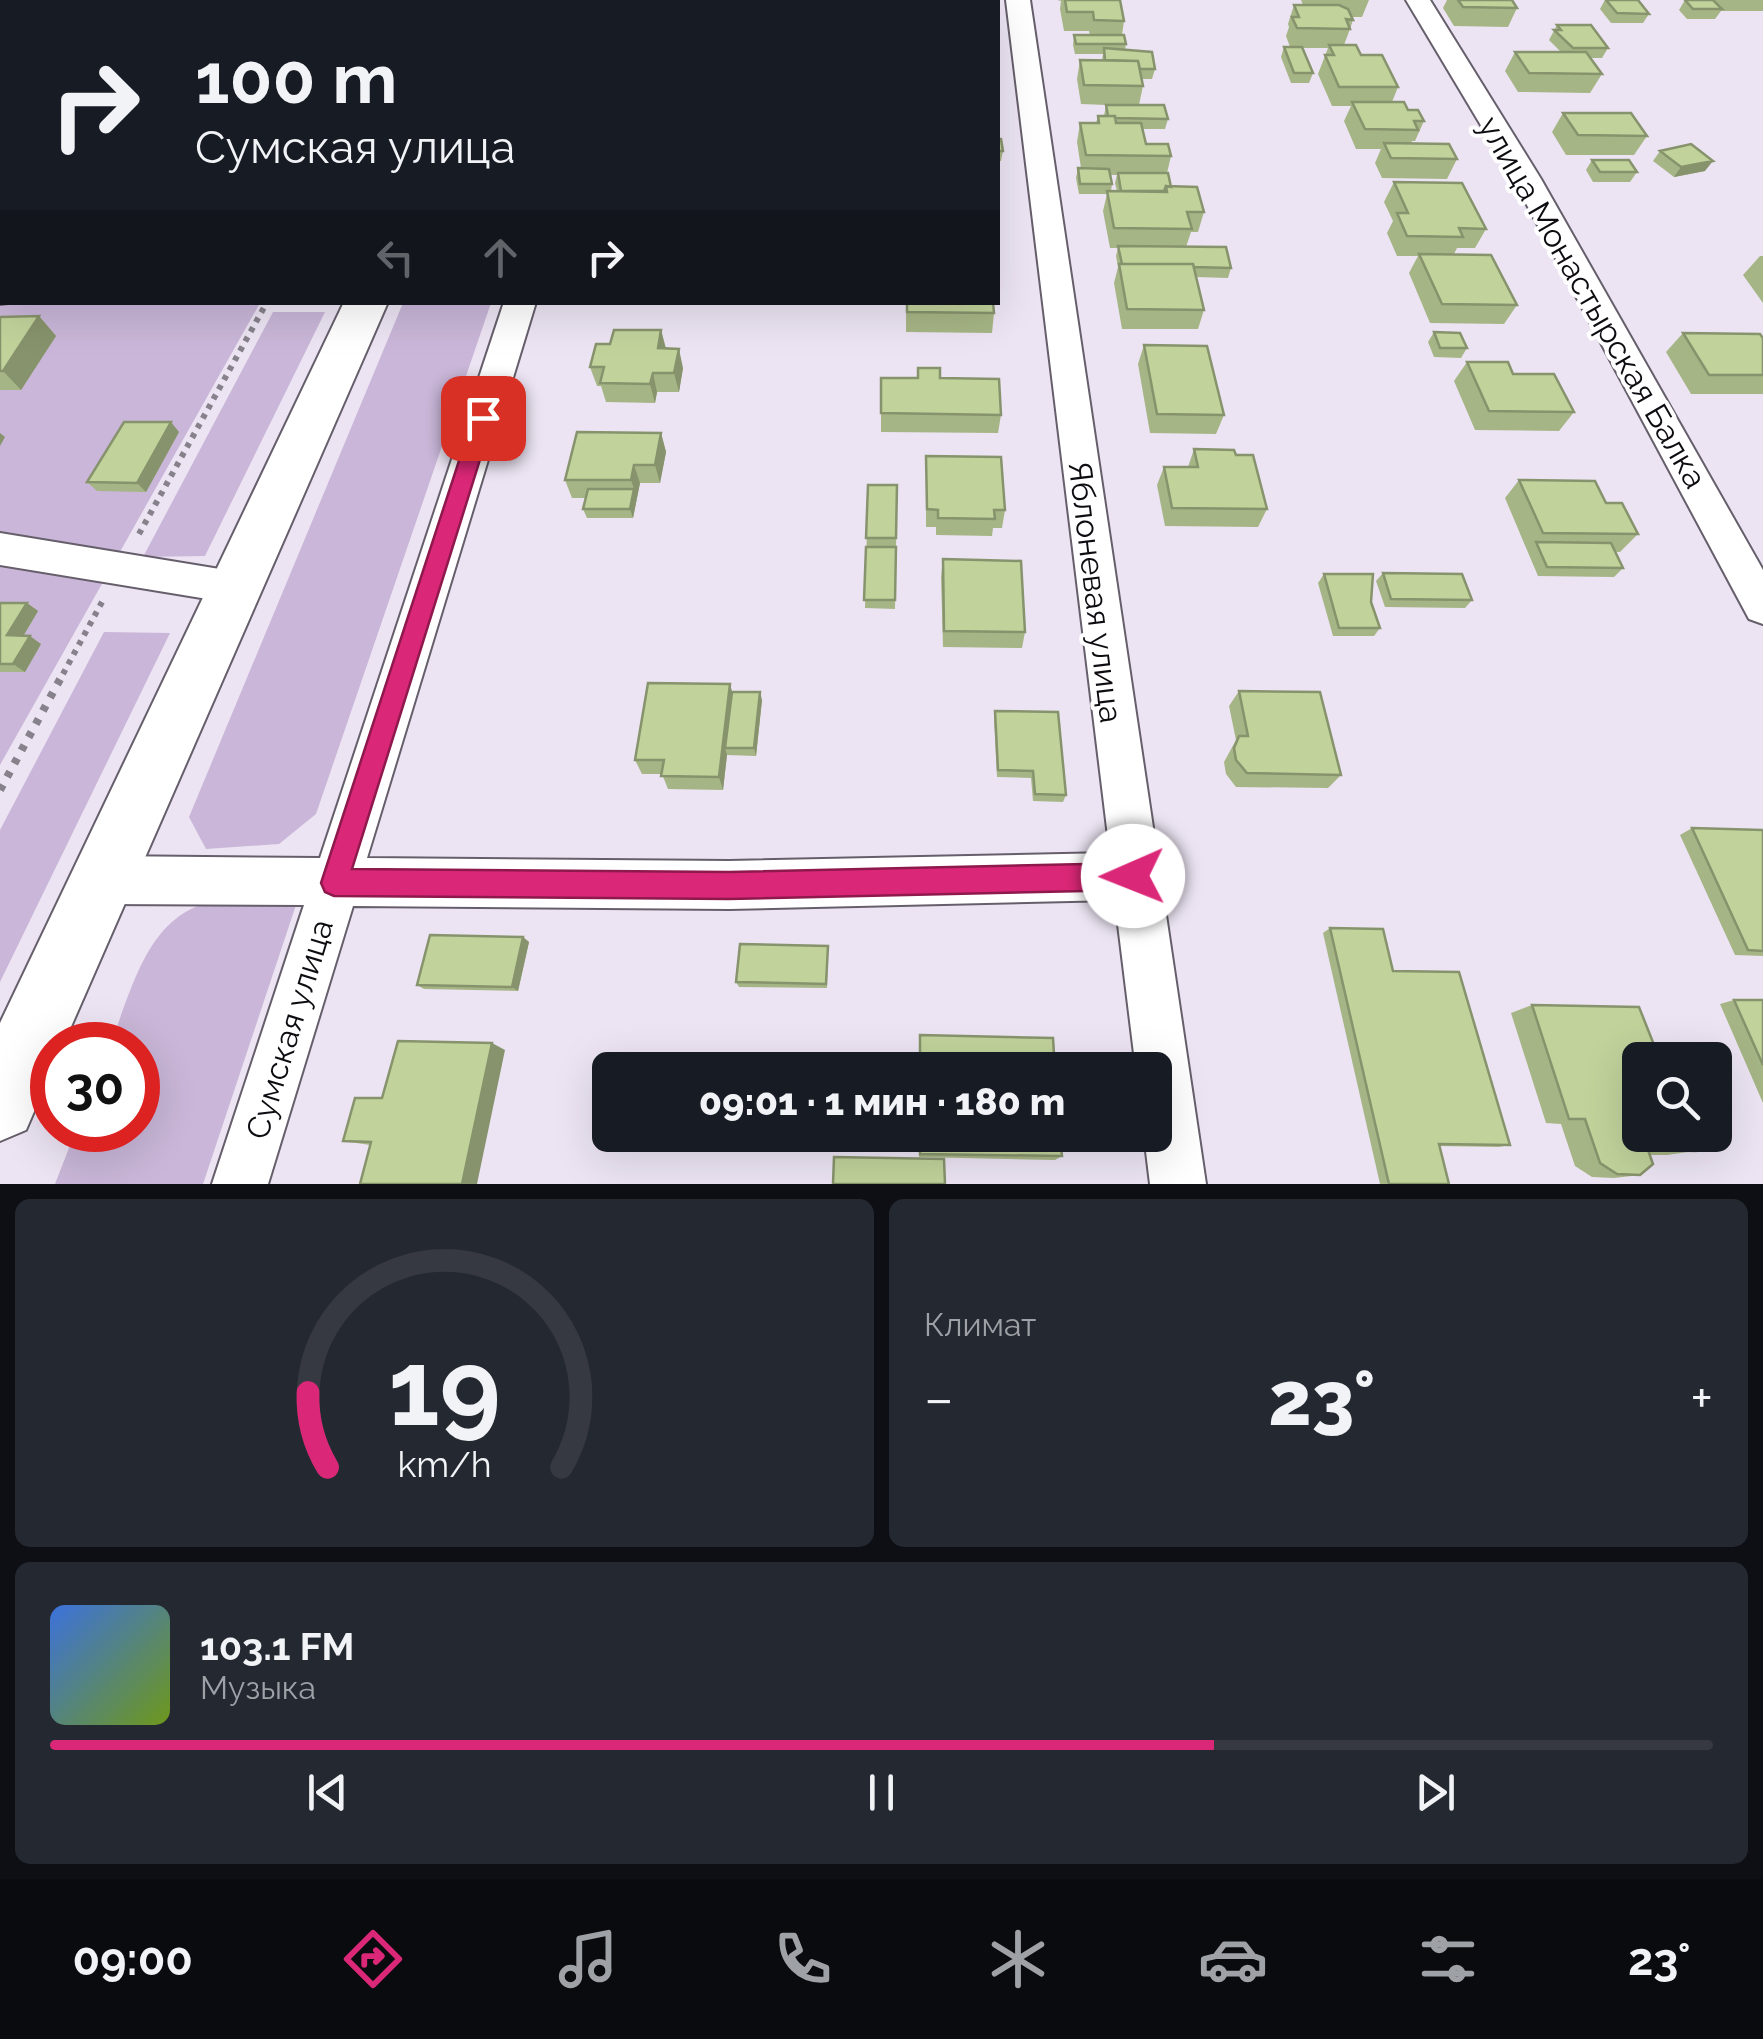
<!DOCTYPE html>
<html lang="ru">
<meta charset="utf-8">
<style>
:root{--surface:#171b24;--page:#242831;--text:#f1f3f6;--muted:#9ea1a6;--line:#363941;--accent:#db2777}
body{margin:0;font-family:Raleway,sans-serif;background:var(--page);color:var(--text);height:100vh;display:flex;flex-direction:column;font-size:38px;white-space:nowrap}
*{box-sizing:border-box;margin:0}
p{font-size:32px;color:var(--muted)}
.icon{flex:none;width:55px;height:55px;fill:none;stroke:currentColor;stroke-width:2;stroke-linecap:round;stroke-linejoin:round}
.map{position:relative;height:1184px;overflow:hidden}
.sheet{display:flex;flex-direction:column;gap:15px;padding:15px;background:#0d0f14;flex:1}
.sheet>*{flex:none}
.hud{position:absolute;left:0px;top:0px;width:1000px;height:305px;box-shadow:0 10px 40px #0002;background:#171b24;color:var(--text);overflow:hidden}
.fabs{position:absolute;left:1622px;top:1042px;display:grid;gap:20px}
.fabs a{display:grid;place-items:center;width:110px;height:110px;border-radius:15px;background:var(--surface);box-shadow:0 10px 40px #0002;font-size:50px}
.speed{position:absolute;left:30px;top:1022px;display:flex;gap:20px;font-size:50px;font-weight:700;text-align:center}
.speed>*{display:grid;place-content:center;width:130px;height:130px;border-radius:50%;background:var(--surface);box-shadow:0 10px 40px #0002;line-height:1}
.speed .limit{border:15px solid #d22;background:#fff;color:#111}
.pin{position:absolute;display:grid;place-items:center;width:85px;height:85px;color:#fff;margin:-42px;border-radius:20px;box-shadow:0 5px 15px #0006}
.me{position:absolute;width:110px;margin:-55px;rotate:269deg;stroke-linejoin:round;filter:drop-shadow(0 0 8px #0008)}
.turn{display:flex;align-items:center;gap:35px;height:210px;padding:0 30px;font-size:45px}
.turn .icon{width:130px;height:130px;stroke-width:2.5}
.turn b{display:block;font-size:70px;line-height:85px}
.lanes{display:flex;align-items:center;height:95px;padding:0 30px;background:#0003;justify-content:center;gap:50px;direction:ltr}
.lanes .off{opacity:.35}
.big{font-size:75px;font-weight:800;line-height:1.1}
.sheet .tile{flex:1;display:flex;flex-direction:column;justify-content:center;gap:15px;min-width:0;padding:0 35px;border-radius:15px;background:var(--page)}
.sheet .dial{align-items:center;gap:0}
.dial svg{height:260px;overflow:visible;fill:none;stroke:var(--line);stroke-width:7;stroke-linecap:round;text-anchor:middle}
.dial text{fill:var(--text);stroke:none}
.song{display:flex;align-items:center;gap:30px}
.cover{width:120px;height:120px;border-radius:15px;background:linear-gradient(135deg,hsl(220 70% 55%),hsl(80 70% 35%))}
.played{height:10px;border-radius:5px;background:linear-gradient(90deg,var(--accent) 70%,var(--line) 70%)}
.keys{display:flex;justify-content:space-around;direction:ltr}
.heat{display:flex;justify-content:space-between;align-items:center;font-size:55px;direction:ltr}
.sheet .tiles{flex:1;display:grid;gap:15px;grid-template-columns:1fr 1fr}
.tile:last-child{grid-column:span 2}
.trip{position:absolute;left:592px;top:1052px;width:580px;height:100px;border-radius:15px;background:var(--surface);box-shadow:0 10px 40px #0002;font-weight:800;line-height:100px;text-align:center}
.tab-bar{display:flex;height:160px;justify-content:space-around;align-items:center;background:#090b0e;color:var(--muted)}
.tab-bar .icon{width:70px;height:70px}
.tab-bar .selected{color:var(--accent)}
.tab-bar b{font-size:45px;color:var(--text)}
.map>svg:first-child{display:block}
.green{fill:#c9b6d8}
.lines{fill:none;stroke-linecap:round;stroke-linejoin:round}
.service-casing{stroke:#665f6b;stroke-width:4}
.minor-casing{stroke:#665f6b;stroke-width:4}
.primary-casing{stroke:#665f6b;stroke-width:4}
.path-far1{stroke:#86818b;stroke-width:6;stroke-dasharray:5 6;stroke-linecap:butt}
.path{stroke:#86818b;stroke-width:8;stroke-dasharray:6 9;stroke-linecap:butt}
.service{fill:#fff;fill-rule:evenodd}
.minor{fill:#fff;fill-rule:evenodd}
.primary{fill:#fff;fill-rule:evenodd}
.wall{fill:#a6b585;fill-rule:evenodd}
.shaded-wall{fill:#87936c}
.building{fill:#c1d29b;stroke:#87936c;stroke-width:2.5}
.route{fill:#db2777;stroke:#8e194d;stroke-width:2.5}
.labels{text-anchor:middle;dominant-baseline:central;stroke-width:8;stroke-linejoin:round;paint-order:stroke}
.street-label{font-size:32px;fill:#0f0c11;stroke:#fff}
</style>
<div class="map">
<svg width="1763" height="1184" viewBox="0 0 1763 1184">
<rect width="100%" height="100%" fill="#ece4f3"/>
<!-- green -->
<path class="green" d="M0 0H431L2 2V302L260 303 0 765Z
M403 303H491L316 814 279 844 206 849 189 817Z
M273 312H325L205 556 143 557Z
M104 632 170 633 0 982V830Z
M215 901 296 905 203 1184H55L76 1130H138V1045H110C133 988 147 914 215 901Z"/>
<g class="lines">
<defs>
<path id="service" d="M0 110H2V118H0Z
M0 294 2 302 8 303 0 304Z"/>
<path id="minor" d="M591 0H615V2H591Z
M1006 0H1030L1206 1184H1150L1144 1135H1155V1070H1136L1115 900 729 909 353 906 268 1184H212L304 905 103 904 86 897 79 880 86 863 103 856 320 858 504 302H536L367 858 729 861 1110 853Z
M1406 0H1430L1541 179 1763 570V624L1749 619 1513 179Z
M0 533 238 572 252 576 258 588 252 600 238 604 0 565Z"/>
<path id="primary" d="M344 302H388L63 1045H52V1070L26 1130 0 1141V1023Z"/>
</defs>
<!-- service casing -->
<use href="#service" class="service-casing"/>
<!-- minor casing -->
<use href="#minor" class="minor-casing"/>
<!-- primary casing -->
<use href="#primary" class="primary-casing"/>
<!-- path-far1 -->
<path class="path-far1" d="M139 534 267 302
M63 674 102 602"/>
<!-- path -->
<path class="path" d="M0 790 64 672"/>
<!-- service -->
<use href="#service" class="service"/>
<!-- minor -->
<use href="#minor" class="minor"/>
<!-- primary -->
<use href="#primary" class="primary"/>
</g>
<!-- wall -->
<path class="wall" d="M1057 0H1120L1124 21 1122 35 1126 44 1125 50 1155 69 1152 79H1142L1143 86 1139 105 1168 119 1165 129H1142L1146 144 1171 156 1167 173 1171 187 1204 212 1198 232H1191L1186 247 1231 268 1228 278 1196 277 1204 310 1198 329H1122L1114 283 1118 267 1116 256 1118 248H1110L1103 211 1107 194H1079L1076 178 1078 168H1081L1077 142 1080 123H1096L1098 116H1104L1106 105 1081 104 1077 79 1080 60H1102L1103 54H1075L1073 45 1074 35H1090L1089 31H1064L1060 9 1061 1ZM1111 175H1117L1115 183 1117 191H1111L1112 184Z
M1301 0H1369L1362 17H1352L1353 20 1350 29 1344 45 1361 55 1398 87 1392 102 1408 110 1424 121 1415 141H1412L1411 143 1457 159 1447 179 1382 178 1375 163 1381 149H1356L1344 121 1351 106H1332L1318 74 1328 48H1302L1313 73 1309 83H1291L1281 57 1284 47H1290L1286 36 1289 27 1288 24 1294 5H1303Z
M1447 0H1512L1517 8 1508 27 1454 26 1443 8Z
M1605 0 1649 14 1643 23H1611L1600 9Z
M1685 0H1763V11H1721L1715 19H1687L1679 10Z
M1557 25 1608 48 1602 58H1590L1602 74 1590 93 1518 92 1505 71 1515 52H1561L1549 40Z
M1563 113 1647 136 1634 155H1566L1552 132Z
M998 139 1003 151 1001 161H998Z
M1660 151 1705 171 1674 177 1653 161Z
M1592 160 1637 172 1630 182H1593L1586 170Z
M1394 182 1486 229 1475 248H1457L1454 254 1517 305 1504 324 1430 323 1409 273 1418 256H1397L1387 233 1393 221 1384 202Z
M1760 256H1763V303L1743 275Z
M906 302 994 313 992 333 906 332Z
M39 316 56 336 21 390H0V317Z
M661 330 666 348 683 368 679 392H657L655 403 606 402 601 386H597L590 367 610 344Z
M1434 332 1467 348 1461 358 1434 357 1428 342Z
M1683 333 1763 338V394H1691L1666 352Z
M1144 345 1224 415 1216 434 1150 433 1138 364Z
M1467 362 1513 374 1574 412 1559 431 1475 430 1454 381Z
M881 378 1001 415 998 433 881 432Z
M179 432 146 492 97 491 87 482Z
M661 433 666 452 660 483H640L633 518H587L583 509 586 498H572L565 480Z
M1194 449 1267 509 1258 527 1165 526 1157 485 1164 467H1188Z
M926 456 1005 510 1002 528H993L992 536 936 535V527H926Z
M1519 480 1606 503 1638 534 1620 552H1615L1623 568 1614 577 1538 576 1505 498Z
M868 485H897L895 609 865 608Z
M943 559 1025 632 1022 648 943 647 941 577Z
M1383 573 1472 600 1465 608 1385 607 1376 581Z
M1324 574 1371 602 1380 628 1374 636H1333L1318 583Z
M0 603H27L38 611 24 635 41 644 25 672H0Z
M730 684 732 692 762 700 756 756 727 755 723 790 668 789 662 774H642L635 760Z
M1239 691 1341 775 1328 788 1236 787 1226 774 1224 762 1236 740 1229 706Z
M995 711 1066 795 1063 802 1033 801 1031 778 997 777 994 718Z
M1692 828 1763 830V956L1735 955 1680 835Z
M1330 928 1393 971 1510 1145 1499 1147 1439 1146 1449 1184H1380L1323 933Z
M523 937 529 942 518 991 424 989 417 985Z
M828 946 827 988 739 987 736 982Z
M1734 1000H1763V1103L1720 1004Z
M1532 1005 1695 1151 1667 1155H1650L1640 1175 1614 1178 1592 1177 1575 1166 1561 1124 1546 1123 1511 1013Z
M505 1050 370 1145 343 1141Z
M919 1135H1060L1062 1156 1055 1160 919 1157Z"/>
<!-- shaded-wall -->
<path class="shaded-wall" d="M1713 161 1705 171 1674 177 1681 167Z
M39 316 56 336 21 390 3 371Z
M661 330 666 350 658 348Z
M679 349 683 368 679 392 674 373Z
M653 373 657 392 655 403 650 384Z
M171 422 179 432 146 492 137 483Z
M0 433 5 437 0 446Z
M661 433 666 452 660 483 655 465Z
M634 465 640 483 633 518 630 509 634 489 631 480Z
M27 603 38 611 19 643 7 635Z
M30 636 41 644 25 672 13 664Z
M730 684 734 700 725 748 727 755 723 790 719 777Z
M760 692 762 700 756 756 754 748Z
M523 937 529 942 518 991 512 987Z
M492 1043 505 1050 477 1184H462Z"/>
<!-- building -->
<path class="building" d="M328 0H379L377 2H327Z
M674 0H725L724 2H673Z
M916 0H974L975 2H916Z
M1065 0H1120L1124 21 1094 20 1093 12H1067Z
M1458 0H1512L1517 8 1463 7Z
M1606 0H1638L1649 14 1617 13Z
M1685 0H1713L1722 9H1693Z
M1294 5H1339L1348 9 1353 20 1346 19 1350 29 1297 28 1292 17H1299Z
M1557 25H1591L1608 48H1573L1554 30H1561Z
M1074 35H1124L1126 44H1076Z
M1329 45H1356L1361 55H1382L1398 87H1339L1325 55H1334Z
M1284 47H1302L1313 73H1294Z
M1104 48 1152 52 1155 69H1140L1138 61 1105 60Z
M1515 52H1586L1602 74 1529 73Z
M1080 60 1138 61 1143 86 1084 85Z
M1352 102H1404L1408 110H1418L1424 121H1414L1418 130 1365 129Z
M1106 105H1164L1168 119 1115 118V116H1108Z
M1563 113H1631L1647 136 1578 135Z
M1098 116H1115L1116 123H1141L1146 144H1168L1171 156 1086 155 1080 123H1099Z
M998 139H1001L1003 151H998Z
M1384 143 1449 144 1457 159 1391 158Z
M1691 144 1713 161 1681 167 1660 151Z
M1592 160H1629L1637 172H1600Z
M1078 168 1109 169 1112 184H1080Z
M1118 173H1168L1171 187 1166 186 1164 191H1121Z
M1394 182 1462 183 1486 229 1459 228 1463 237 1407 236 1397 213H1408Z
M1166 186 1197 187 1204 212H1187L1192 229 1114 228 1107 191 1167 192Z
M1118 246 1226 247 1231 268 1194 267 1193 264H1122Z
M1419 254 1491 255 1517 305 1442 304Z
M1119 264H1193L1204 310 1127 309Z
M907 302H993L994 313 907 312Z
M39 316 3 371H0V317Z
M614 330H661L658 348 679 349 674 373H653L650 384 600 383 604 367H590L596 344H610Z
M1434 332 1460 333 1467 348H1440Z
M1683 333 1760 334 1763 338V375H1709Z
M1144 345 1207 346 1224 415 1157 414Z
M1467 362H1508L1513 374H1554L1574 412 1489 411Z
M918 368H940V378L999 379 1001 415 881 413V378H918Z
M124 422H171L137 483 87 482Z
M577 432 661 433 655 465H634L631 480H565Z
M1194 449 1234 450 1236 455H1253L1267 509 1172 508 1164 467H1198Z
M926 456 1001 457 1005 510H994L995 519 938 518V510L927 509Z
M1519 480 1595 481 1606 503H1622L1638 534 1543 533Z
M868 485H897L896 538H866Z
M588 489H634L630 509H583Z
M1536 542 1611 543 1623 568 1547 567Z
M866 547H896L895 600H864Z
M943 559 1021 561 1025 632 944 631Z
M1383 573 1462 574 1472 600 1391 599Z
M1324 574H1373L1371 602 1380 628H1339Z
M0 603H27L7 635 30 636 13 664H0Z
M648 683 730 684 719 777 661 776 664 760H635Z
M1239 691 1320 692 1341 775 1247 773 1236 760 1234 748 1239 736H1248Z
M732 692H760L754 748H725Z
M995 711 1058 712 1066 795 1035 794 1033 771 998 770Z
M1692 828 1763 830V951L1748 950Z
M1330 928 1383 929 1393 971 1459 972 1510 1145 1439 1144 1449 1184H1389Z
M430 935 523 937 512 987 417 985Z
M740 944 828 946 826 984 736 982Z
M1734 1000H1763V1065Z
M1532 1005 1639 1007 1660 1060H1640V1135H1689L1695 1151 1648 1150 1653 1164 1640 1175 1617 1174 1600 1163 1585 1119H1569Z
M920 1035 1053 1038 1055 1070H920Z
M398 1041 492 1043 462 1184H360L371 1142 343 1141 355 1098H382Z
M920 1135H1060L1062 1156 920 1154Z
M834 1157 944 1159 945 1184H833Z"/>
<!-- route -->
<path class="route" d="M483 410 493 418 352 869 729 872 1133 863 1143 867 1147 876 1143 886 1133 890 729 899 334 896 325 892 321 883 473 418Z"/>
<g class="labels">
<!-- street labels -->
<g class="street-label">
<text transform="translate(1593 302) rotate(60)">улица Монастырская Балка</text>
<text transform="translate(1096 592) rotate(83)">Яблоневая улица</text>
<text transform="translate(289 1029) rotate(-73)">Сумская улица</text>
</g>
</g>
</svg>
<div class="fabs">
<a><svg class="icon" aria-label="search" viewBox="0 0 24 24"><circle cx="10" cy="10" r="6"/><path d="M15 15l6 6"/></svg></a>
</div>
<div class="speed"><div class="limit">30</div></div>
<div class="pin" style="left:483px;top:418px;background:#d93025"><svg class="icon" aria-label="arrive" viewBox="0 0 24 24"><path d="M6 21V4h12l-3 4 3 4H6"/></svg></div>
<svg class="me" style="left:1133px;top:876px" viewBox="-20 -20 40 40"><circle r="19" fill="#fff"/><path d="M0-13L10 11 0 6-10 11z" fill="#db2777"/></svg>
<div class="trip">09:01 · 1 мин · 180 m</div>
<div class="hud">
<div class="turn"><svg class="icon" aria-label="right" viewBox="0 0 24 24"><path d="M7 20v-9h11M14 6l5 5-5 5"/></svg><div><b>100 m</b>Сумская улица</div></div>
<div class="lanes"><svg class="icon off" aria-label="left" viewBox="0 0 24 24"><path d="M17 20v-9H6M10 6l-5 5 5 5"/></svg><svg class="icon off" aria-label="ahead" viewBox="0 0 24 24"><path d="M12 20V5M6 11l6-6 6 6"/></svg><svg class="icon" aria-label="right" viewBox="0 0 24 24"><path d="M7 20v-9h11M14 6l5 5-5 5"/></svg></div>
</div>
</div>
<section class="sheet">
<div class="tiles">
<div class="tile dial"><svg viewBox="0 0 100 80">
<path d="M14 69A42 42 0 1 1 86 69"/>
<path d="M14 69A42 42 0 0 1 8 46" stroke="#db2777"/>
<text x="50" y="56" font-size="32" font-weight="700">19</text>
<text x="50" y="72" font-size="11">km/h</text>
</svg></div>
<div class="tile"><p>Климат</p>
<div class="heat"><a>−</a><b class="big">23°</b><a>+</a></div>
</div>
<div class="tile">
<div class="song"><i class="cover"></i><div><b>103.1 FM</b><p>Музыка</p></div></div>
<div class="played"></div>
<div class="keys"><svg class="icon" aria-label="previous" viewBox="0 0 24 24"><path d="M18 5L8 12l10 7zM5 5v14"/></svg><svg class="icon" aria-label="pause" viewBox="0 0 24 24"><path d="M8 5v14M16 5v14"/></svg><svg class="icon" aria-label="next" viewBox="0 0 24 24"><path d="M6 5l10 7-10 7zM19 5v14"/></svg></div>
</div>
</div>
</section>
<nav class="tab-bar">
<b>09:00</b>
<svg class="icon selected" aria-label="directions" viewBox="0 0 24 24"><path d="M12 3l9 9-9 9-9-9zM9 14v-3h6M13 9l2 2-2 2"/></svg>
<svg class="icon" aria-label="music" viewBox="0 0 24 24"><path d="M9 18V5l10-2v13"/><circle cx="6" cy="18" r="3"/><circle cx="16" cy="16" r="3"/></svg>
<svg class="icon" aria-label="phone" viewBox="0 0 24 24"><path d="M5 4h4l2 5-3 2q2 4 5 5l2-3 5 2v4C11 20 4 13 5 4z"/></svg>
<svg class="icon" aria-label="climate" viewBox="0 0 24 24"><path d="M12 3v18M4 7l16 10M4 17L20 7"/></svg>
<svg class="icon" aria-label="car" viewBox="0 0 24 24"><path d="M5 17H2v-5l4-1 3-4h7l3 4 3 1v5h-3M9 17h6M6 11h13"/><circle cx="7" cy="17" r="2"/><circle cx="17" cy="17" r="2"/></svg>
<svg class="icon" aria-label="filters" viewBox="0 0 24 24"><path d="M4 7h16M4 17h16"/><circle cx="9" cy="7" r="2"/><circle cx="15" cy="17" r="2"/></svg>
<b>23°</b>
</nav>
